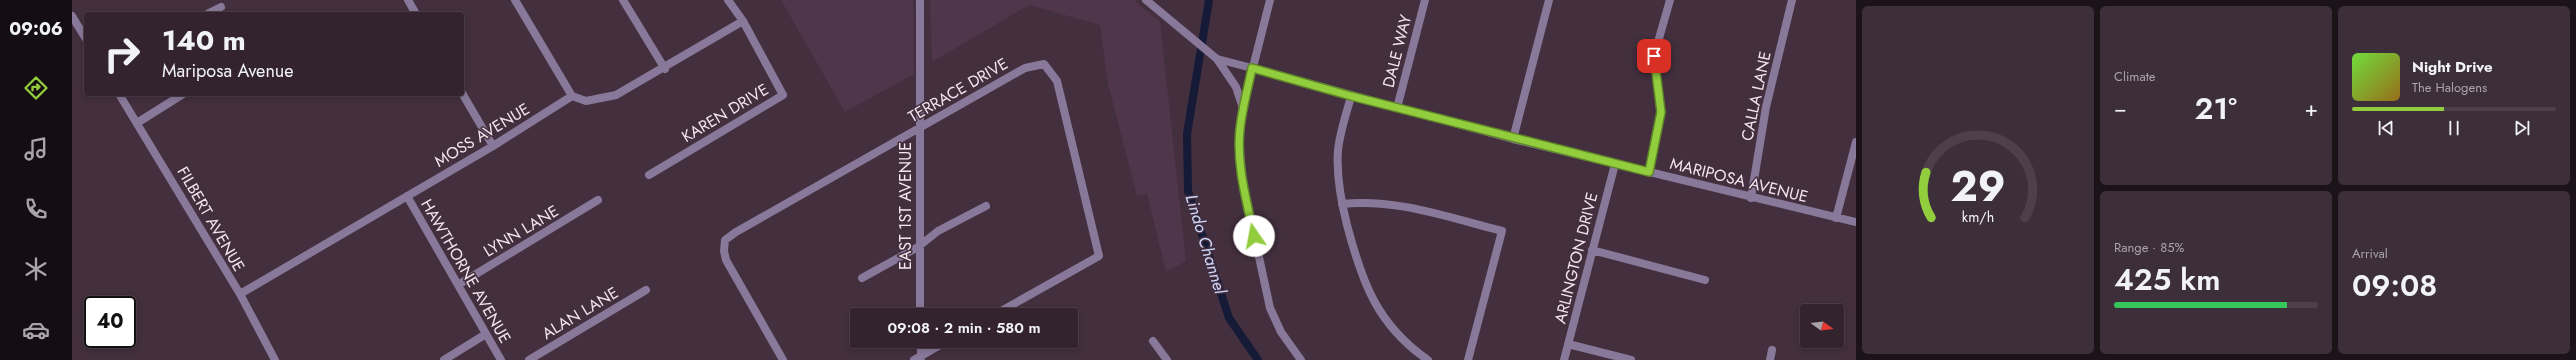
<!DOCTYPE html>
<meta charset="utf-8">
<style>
:root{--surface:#32232e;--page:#3d2f3a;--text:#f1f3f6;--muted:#a8a4aa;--line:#4d404a;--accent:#92cd3e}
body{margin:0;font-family:Jost,sans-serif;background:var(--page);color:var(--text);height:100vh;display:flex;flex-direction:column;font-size:15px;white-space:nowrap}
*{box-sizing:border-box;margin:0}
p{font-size:13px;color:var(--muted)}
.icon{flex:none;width:22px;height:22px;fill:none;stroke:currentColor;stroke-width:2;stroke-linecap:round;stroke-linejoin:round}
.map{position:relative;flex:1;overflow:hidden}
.side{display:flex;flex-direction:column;gap:6px;padding:6px;background:#1c1319;width:720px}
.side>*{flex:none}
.hud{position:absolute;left:12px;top:12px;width:380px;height:84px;border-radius:4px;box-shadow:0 2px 6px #0003,0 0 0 1px var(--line);background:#32232e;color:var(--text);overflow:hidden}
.needle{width:26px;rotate:105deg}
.buttons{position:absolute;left:1728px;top:304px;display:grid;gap:8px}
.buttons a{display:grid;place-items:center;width:44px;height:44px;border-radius:4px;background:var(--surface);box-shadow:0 2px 6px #0003,0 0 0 1px var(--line);font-size:20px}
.speed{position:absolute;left:12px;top:296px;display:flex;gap:8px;font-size:20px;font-weight:700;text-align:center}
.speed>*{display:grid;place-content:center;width:52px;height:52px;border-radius:50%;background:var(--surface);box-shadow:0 2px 6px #0003,0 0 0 1px var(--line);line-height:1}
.speed .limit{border:2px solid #111;border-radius:6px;background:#fff;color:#111}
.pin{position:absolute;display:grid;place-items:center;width:34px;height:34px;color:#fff;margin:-17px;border-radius:8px;box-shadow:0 2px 6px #0006}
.me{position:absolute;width:44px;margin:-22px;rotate:348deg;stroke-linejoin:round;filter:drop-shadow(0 0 3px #0008)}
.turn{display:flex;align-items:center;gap:14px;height:84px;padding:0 12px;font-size:18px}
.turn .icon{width:52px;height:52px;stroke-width:2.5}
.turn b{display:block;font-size:28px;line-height:34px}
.big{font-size:30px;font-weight:600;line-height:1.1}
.side .widget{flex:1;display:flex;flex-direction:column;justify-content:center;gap:6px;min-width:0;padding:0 14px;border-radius:6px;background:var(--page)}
.side .dial{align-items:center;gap:0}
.dial svg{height:104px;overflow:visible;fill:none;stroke:var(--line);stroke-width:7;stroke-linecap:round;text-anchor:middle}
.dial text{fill:var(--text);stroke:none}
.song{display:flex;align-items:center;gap:12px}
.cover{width:48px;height:48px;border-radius:6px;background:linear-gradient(135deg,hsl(100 70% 55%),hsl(40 70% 35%))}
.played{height:4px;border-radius:2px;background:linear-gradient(90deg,var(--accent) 45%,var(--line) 45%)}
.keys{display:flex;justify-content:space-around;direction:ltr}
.heat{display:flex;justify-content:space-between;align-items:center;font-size:22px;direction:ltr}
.charge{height:6px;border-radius:3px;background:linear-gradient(90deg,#34c759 85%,var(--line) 0)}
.side .tiles{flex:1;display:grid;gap:6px;grid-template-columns:repeat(3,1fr)}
.widget:first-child{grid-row:span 2}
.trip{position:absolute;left:778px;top:308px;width:228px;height:40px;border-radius:4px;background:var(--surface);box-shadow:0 2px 6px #0003,0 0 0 1px var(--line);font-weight:600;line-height:40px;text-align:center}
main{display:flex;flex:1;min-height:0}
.dock{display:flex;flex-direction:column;width:72px;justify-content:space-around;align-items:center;background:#140e12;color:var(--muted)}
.dock .icon{width:28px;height:28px}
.dock .on{color:var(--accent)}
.dock b{font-size:18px;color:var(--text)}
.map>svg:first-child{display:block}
.built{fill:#50364a}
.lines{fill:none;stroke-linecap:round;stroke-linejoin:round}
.canal{stroke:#151a36;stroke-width:8}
.minor{stroke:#88799a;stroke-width:8}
.tertiary{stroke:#88799a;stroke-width:8}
.route-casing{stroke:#5f8528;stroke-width:10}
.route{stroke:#92cd3e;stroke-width:7}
.labels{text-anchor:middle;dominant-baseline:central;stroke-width:3;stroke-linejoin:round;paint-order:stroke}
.street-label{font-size:16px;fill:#f2e5ee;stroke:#432f3e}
.water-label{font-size:17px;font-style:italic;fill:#ced7fb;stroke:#432f3e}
</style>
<main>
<nav class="dock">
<b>09:06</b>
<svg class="icon on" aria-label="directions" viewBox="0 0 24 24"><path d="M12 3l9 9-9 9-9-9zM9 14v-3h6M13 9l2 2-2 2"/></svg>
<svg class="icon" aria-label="music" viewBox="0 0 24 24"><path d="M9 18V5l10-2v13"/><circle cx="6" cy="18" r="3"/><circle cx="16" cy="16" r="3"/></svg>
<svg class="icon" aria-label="phone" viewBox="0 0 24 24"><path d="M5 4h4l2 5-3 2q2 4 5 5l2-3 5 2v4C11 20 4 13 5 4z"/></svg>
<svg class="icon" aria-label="climate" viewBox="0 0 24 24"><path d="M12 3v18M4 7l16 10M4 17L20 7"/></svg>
<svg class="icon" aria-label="car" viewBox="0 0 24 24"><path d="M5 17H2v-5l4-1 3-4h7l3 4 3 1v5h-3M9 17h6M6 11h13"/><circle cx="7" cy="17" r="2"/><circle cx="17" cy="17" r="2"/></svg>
</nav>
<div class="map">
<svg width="1784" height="360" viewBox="0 0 1784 360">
<rect width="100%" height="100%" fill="#432f3e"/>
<!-- built -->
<path class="built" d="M709 0H841L842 74 773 112Z
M858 0H1062L1088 22 1114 261 1094 272 1075 194 1065 196 1036 84 1028 25 957 5 860 62Z"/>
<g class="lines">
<!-- canal -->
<path class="canal" d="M1137 0 1115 134 1116 191 1157 318 1186 360"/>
<!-- minor -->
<path class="minor" d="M336 0 344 14
M443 0 500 96
M551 0 593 69
M135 14 149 7
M0 16 14 39
M1145 59 1164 87 1171 108
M1180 68 1441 139 1784 222
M390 93 421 146
M47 94 168 294 203 360
M1279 97C1274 114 1268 132 1266 150 1264 175 1269 201 1275 225 1290 282 1305 325 1356 360
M1325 108 1353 0
M65 123 111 94
M1441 139 1477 0
M1577 172 1589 112 1582 56 1598 0
M577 175 711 95 671 21 656 0
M335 196 429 360
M1679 198 1694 107 1720 0
M1270 204C1324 198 1378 218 1430 231L1396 360
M1764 218 1784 142
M1520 250 1633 280
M790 278 846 247 866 231 914 206
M386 285 526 200
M168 294 421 146 500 96 514 101 544 95 671 21
M848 315V0
M849 341V360
M1081 341 1095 360
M1496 344 1559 360
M372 360 414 334
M457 360 574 290
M711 360 654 260 652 251 653 240 664 232 953 68 972 64 985 81 1027 256 922 315
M842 360 875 341
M1492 360 1543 164
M1698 360 1700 350"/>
<!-- tertiary -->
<path class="tertiary" d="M1074 0 1145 59 1180 68
M1198 0 1173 99 1168 129V153L1170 178 1198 308 1209 332 1229 360"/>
</g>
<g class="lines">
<defs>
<path id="route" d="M1182 236C1175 202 1164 165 1168 129 1170 109 1176 88 1180 68L1279 96 1577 172 1589 112 1582 56"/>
</defs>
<!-- route casing -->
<use href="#route" class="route-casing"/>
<!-- route -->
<use href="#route" class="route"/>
</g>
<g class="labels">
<!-- street labels -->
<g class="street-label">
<text transform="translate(1325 51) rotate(-76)">DALE WAY</text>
<text transform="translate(886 90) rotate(-30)">TERRACE DRIVE</text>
<text transform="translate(1684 96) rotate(-78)">CALLA LANE</text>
<text transform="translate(653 113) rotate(-31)">KAREN DRIVE</text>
<text transform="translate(410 135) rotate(-31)">MOSS AVENUE</text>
<text transform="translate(1667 180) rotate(14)">MARIPOSA AVENUE</text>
<text transform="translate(833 206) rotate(-90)">EAST 1ST AVENUE</text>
<text transform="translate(139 219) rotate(60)">FILBERT AVENUE</text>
<text transform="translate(449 231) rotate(-31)">LYNN LANE</text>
<text transform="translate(1504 258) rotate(-76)">ARLINGTON DRIVE</text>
<text transform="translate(394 271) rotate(60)">HAWTHORNE AVENUE</text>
<text transform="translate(508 313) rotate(-31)">ALAN LANE</text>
</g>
<!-- water labels -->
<g class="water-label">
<text transform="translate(1134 244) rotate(73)">Lindo Channel</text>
</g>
</g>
</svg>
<div class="buttons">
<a><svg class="needle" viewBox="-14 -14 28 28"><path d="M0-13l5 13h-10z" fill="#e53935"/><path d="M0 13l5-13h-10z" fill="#a8a4aa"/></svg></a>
</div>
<div class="speed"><div class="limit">40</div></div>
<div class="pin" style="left:1582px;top:56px;background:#d93025"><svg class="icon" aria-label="arrive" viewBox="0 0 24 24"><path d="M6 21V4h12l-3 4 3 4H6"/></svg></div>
<svg class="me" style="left:1182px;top:236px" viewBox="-20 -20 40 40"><circle r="19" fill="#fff"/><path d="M0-13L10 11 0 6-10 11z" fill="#92cd3e"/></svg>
<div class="trip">09:08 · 2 min · 580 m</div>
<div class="hud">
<div class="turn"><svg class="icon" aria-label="right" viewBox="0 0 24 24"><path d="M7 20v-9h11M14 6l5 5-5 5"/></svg><div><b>140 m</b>Mariposa Avenue</div></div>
</div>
</div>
<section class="side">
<div class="tiles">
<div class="widget dial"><svg viewBox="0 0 100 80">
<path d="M14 69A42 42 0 1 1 86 69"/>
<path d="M14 69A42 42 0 0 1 10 34" stroke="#92cd3e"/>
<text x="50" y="56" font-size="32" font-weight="700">29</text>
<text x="50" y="72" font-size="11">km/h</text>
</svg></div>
<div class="widget"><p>Climate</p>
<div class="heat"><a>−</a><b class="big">21°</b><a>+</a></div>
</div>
<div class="widget">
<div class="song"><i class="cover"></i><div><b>Night Drive</b><p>The Halogens</p></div></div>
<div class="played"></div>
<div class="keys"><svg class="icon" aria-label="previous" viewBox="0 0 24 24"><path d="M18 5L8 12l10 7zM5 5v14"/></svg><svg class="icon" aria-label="pause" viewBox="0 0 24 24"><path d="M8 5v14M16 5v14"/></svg><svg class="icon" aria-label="next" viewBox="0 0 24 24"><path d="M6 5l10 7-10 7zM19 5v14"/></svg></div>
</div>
<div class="widget"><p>Range · 85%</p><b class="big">425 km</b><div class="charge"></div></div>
<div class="widget"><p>Arrival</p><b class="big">09:08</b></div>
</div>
</section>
</main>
